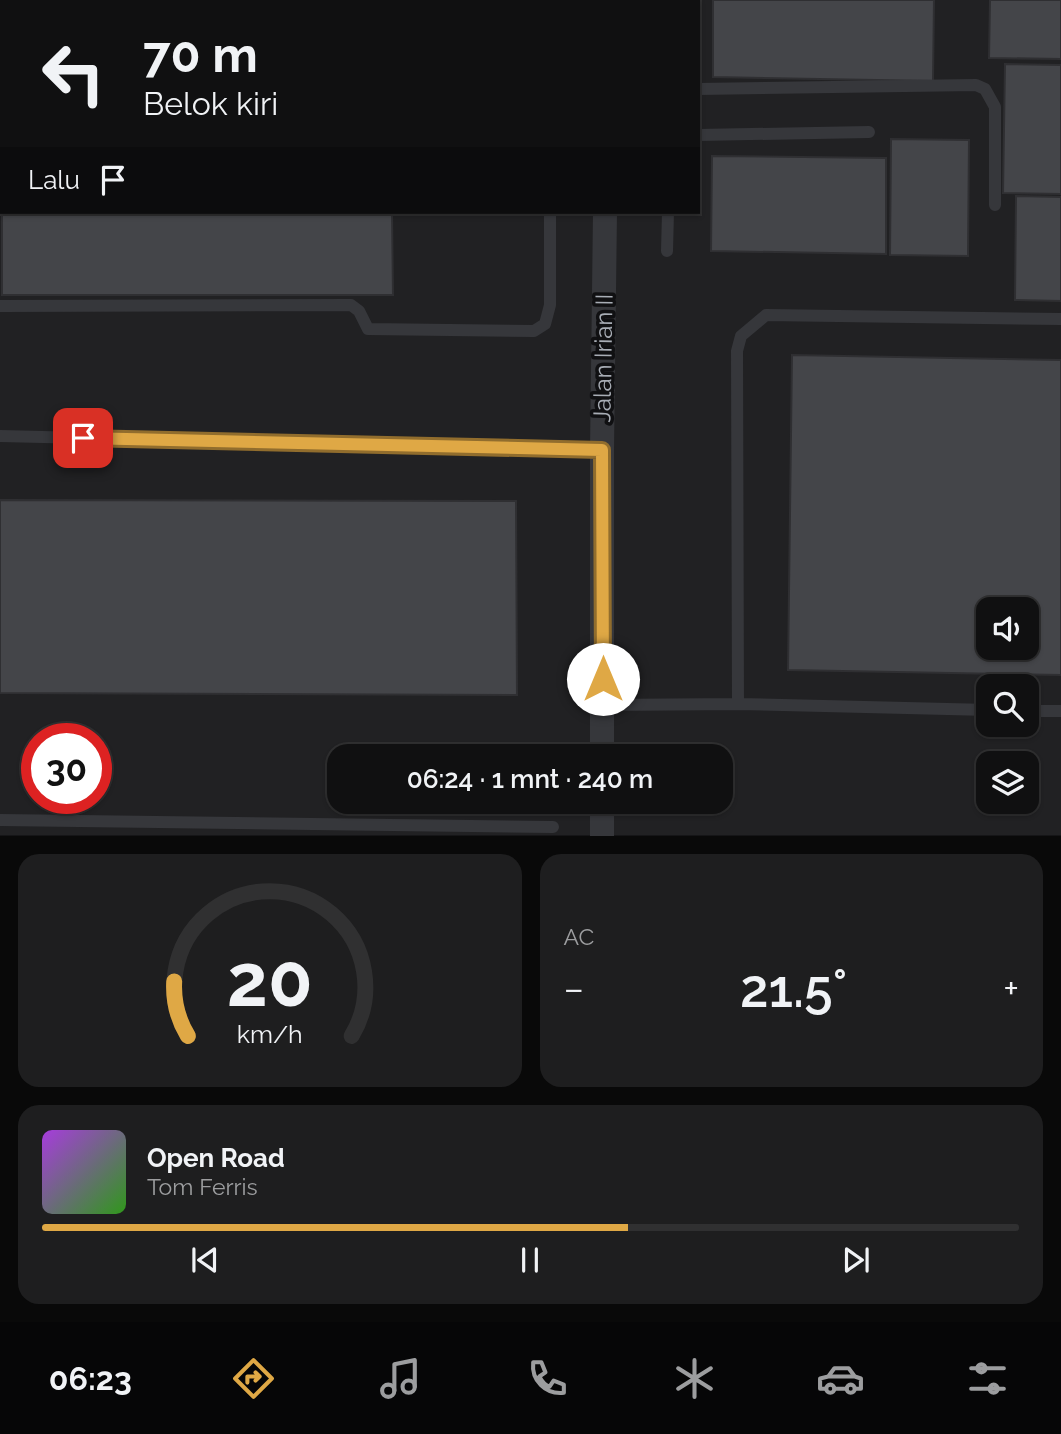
<!DOCTYPE html>
<html lang="id">
<meta charset="utf-8">
<style>
:root{--surface:#101011;--page:#1e1e1f;--text:#f1f3f6;--muted:#9c9d9f;--line:#303031;--accent:#dfa845}
body{margin:0;font-family:Raleway,sans-serif;background:var(--page);color:var(--text);height:100vh;display:flex;flex-direction:column;font-size:26px;white-space:nowrap}
*{box-sizing:border-box;margin:0}
p{font-size:23px;color:var(--muted)}
.icon{flex:none;width:38px;height:38px;fill:none;stroke:currentColor;stroke-width:2;stroke-linecap:round;stroke-linejoin:round}
.map{position:relative;height:836px;overflow:hidden}
.side{display:flex;flex-direction:column;gap:18px;padding:18px;background:#090909;flex:1}
.side>*{flex:none}
.guide{position:absolute;left:0px;top:0px;width:700px;height:214px;box-shadow:0 2px 5px #0004,0 0 0 2px var(--line);background:#101011;color:var(--text);overflow:hidden}
.buttons{position:absolute;left:976px;top:597px;display:grid;gap:14px}
.buttons a{display:grid;place-items:center;width:63px;height:63px;border-radius:14px;background:var(--surface);box-shadow:0 2px 5px #0004,0 0 0 2px var(--line);font-size:35px}
.speed{position:absolute;left:21px;top:723px;display:flex;gap:14px;font-size:35px;font-weight:700;text-align:center}
.speed>*{display:grid;place-content:center;width:91px;height:91px;border-radius:50%;background:var(--surface);box-shadow:0 2px 5px #0004,0 0 0 2px var(--line);line-height:1}
.speed .limit{border:10px solid #d22;background:#fff;color:#111}
.pin{position:absolute;display:grid;place-items:center;width:60px;height:60px;color:#fff;margin:-30px;border-radius:14px;box-shadow:0 4px 10px #0006}
.me{position:absolute;width:77px;margin:-38px;rotate:0deg;stroke-linejoin:round;filter:drop-shadow(0 0 5px #0008)}
.turn{display:flex;align-items:center;gap:24px;height:147px;padding:0 28px;font-size:32px}
.turn .icon{width:91px;height:91px;stroke-width:2.5}
.turn b{display:block;font-size:49px;line-height:60px}
.then{display:flex;align-items:center;height:66px;padding:0 28px;background:#0003;gap:14px;font-size:26px}
.big{font-size:52px;font-weight:600;line-height:1.1}
.side .widget{flex:1;display:flex;flex-direction:column;justify-content:center;gap:10px;min-width:0;padding:0 24px;border-radius:21px;background:var(--page)}
.side .dial{align-items:center;gap:0}
.dial svg{height:182px;overflow:visible;fill:none;stroke:var(--line);stroke-width:7;stroke-linecap:round;text-anchor:middle}
.dial text{fill:var(--text);stroke:none}
.song{display:flex;align-items:center;gap:21px}
.cover{width:84px;height:84px;border-radius:10px;background:linear-gradient(135deg,hsl(280 70% 55%),hsl(110 70% 35%))}
.played{height:7px;border-radius:4px;background:linear-gradient(90deg,var(--accent) 60%,var(--line) 60%)}
.keys{display:flex;justify-content:space-around;direction:ltr}
.heat{display:flex;justify-content:space-between;align-items:center;font-size:38px;direction:ltr}
.side .tiles{flex:1;display:grid;gap:18px;grid-template-columns:1fr 1fr}
.widget:last-child{grid-column:span 2}
.trip{position:absolute;left:327px;top:744px;width:406px;height:70px;border-radius:21px;background:var(--surface);box-shadow:0 2px 5px #0004,0 0 0 2px var(--line);font-weight:600;line-height:70px;text-align:center}
.menu{display:flex;height:112px;justify-content:space-around;align-items:center;background:#060607;color:var(--muted)}
.menu .icon{width:49px;height:49px}
.menu .selected{color:var(--accent)}
.menu b{font-size:32px;color:var(--text)}
.map>svg:first-child{display:block}
.built{fill:#212123;fill-rule:evenodd}
.building{fill:#444549;stroke:#2f2f32;stroke-width:2;fill-rule:evenodd}
.lines{fill:none;stroke-linecap:round;stroke-linejoin:round}
.service{stroke:#36373b;stroke-width:12}
.minor{stroke:#36373b;stroke-width:24}
.route-casing{stroke:#916d2d;stroke-width:18}
.route{stroke:#dfa845;stroke-width:12}
.labels{text-anchor:middle;dominant-baseline:central;stroke-width:7;stroke-linejoin:round;paint-order:stroke}
.street-label{font-size:24px;fill:#a8adb5;stroke:#101012}
</style>
<div class="map">
<svg width="1061" height="836" viewBox="0 0 1061 836">
<rect width="100%" height="100%" fill="#151517"/>
<!-- built -->
<path class="built" d="M0 0H1061V835H0ZM2 2H698V212H2ZM989 609H1027V648H989ZM989 686H1027V724H989ZM37 738H96V798H37ZM340 756H721V802H340ZM989 763H1027V802H989Z"/>
<!-- building -->
<path class="building" d="M1 0H392V2H2V153Z
M528 0H566V2H528Z
M713 0H934L933 81 713 77Z
M990 0H1061V59L989 58Z
M1005 64 1061 65V194L1003 193Z
M891 139 969 140 968 256 890 255Z
M712 156 886 158V254L711 251Z
M1016 196 1061 197V301L1015 300Z
M2 212H392L393 295H2Z
M792 355 1061 360V675L788 670ZM989 609H1027V648H989Z
M0 500 516 501 517 695 0 693Z"/>
<g class="lines">
<!-- service -->
<path class="service" d="M469 2V0
M662 2V0
M698 89 976 85 985 89 995 107V205
M698 135 869 132
M667 251 668 212
M0 306 351 305 359 311 368 329 534 331 545 324 550 305V212
M0 436 602 450
M738 704 737 351 741 336 766 315 1061 319
M603 705 738 704 989 710
M1027 711H1061
M0 820 553 827"/>
<!-- minor -->
<path class="minor" d="M608 2V0
M602 756V450L605 212
M602 836V802"/>
</g>
<g class="lines">
<defs>
<path id="route" d="M83 438 602 450 603 679"/>
</defs>
<!-- route casing -->
<use href="#route" class="route-casing"/>
<!-- route -->
<use href="#route" class="route"/>
</g>
<g class="labels">
<!-- street labels -->
<g class="street-label">
<text transform="translate(603 358) rotate(-89)">Jalan Irian II</text>
</g>
</g>
</svg>
<div class="buttons">
<a><svg class="icon" aria-label="sound" viewBox="0 0 24 24"><path d="M4 9h4l5-4v14l-5-4H4zM17 9q2 3 0 6"/></svg></a>
<a><svg class="icon" aria-label="search" viewBox="0 0 24 24"><circle cx="10" cy="10" r="6"/><path d="M15 15l6 6"/></svg></a>
<a><svg class="icon" aria-label="layers" viewBox="0 0 24 24"><path d="M12 4l9 5-9 5-9-5zM3 14l9 5 9-5"/></svg></a>
</div>
<div class="speed"><div class="limit">30</div></div>
<div class="pin" style="left:83px;top:438px;background:#d93025"><svg class="icon" aria-label="arrive" viewBox="0 0 24 24"><path d="M6 21V4h12l-3 4 3 4H6"/></svg></div>
<svg class="me" style="left:603px;top:679px" viewBox="-20 -20 40 40"><circle r="19" fill="#fff"/><path d="M0-13L10 11 0 6-10 11z" fill="#dfa845"/></svg>
<div class="trip">06:24 · 1 mnt · 240 m</div>
<div class="guide">
<div class="turn"><svg class="icon" aria-label="left" viewBox="0 0 24 24"><path d="M17 20v-9H6M10 6l-5 5 5 5"/></svg><div><b>70 m</b>Belok kiri</div></div>
<div class="then">Lalu<svg class="icon" aria-label="arrive" viewBox="0 0 24 24"><path d="M6 21V4h12l-3 4 3 4H6"/></svg></div>
</div>
</div>
<section class="side">
<div class="tiles">
<div class="widget dial"><svg viewBox="0 0 100 80">
<path d="M14 69A42 42 0 1 1 86 69"/>
<path d="M14 69A42 42 0 0 1 8 45" stroke="#dfa845"/>
<text x="50" y="56" font-size="32" font-weight="700">20</text>
<text x="50" y="72" font-size="11">km/h</text>
</svg></div>
<div class="widget"><p>AC</p>
<div class="heat"><a>−</a><b class="big">21.5°</b><a>+</a></div>
</div>
<div class="widget">
<div class="song"><i class="cover"></i><div><b>Open Road</b><p>Tom Ferris</p></div></div>
<div class="played"></div>
<div class="keys"><svg class="icon" aria-label="previous" viewBox="0 0 24 24"><path d="M18 5L8 12l10 7zM5 5v14"/></svg><svg class="icon" aria-label="pause" viewBox="0 0 24 24"><path d="M8 5v14M16 5v14"/></svg><svg class="icon" aria-label="next" viewBox="0 0 24 24"><path d="M6 5l10 7-10 7zM19 5v14"/></svg></div>
</div>
</div>
</section>
<nav class="menu">
<b>06:23</b>
<svg class="icon selected" aria-label="directions" viewBox="0 0 24 24"><path d="M12 3l9 9-9 9-9-9zM9 14v-3h6M13 9l2 2-2 2"/></svg>
<svg class="icon" aria-label="music" viewBox="0 0 24 24"><path d="M9 18V5l10-2v13"/><circle cx="6" cy="18" r="3"/><circle cx="16" cy="16" r="3"/></svg>
<svg class="icon" aria-label="phone" viewBox="0 0 24 24"><path d="M5 4h4l2 5-3 2q2 4 5 5l2-3 5 2v4C11 20 4 13 5 4z"/></svg>
<svg class="icon" aria-label="climate" viewBox="0 0 24 24"><path d="M12 3v18M4 7l16 10M4 17L20 7"/></svg>
<svg class="icon" aria-label="car" viewBox="0 0 24 24"><path d="M5 17H2v-5l4-1 3-4h7l3 4 3 1v5h-3M9 17h6M6 11h13"/><circle cx="7" cy="17" r="2"/><circle cx="17" cy="17" r="2"/></svg>
<svg class="icon" aria-label="filters" viewBox="0 0 24 24"><path d="M4 7h16M4 17h16"/><circle cx="9" cy="7" r="2"/><circle cx="15" cy="17" r="2"/></svg>
</nav>
